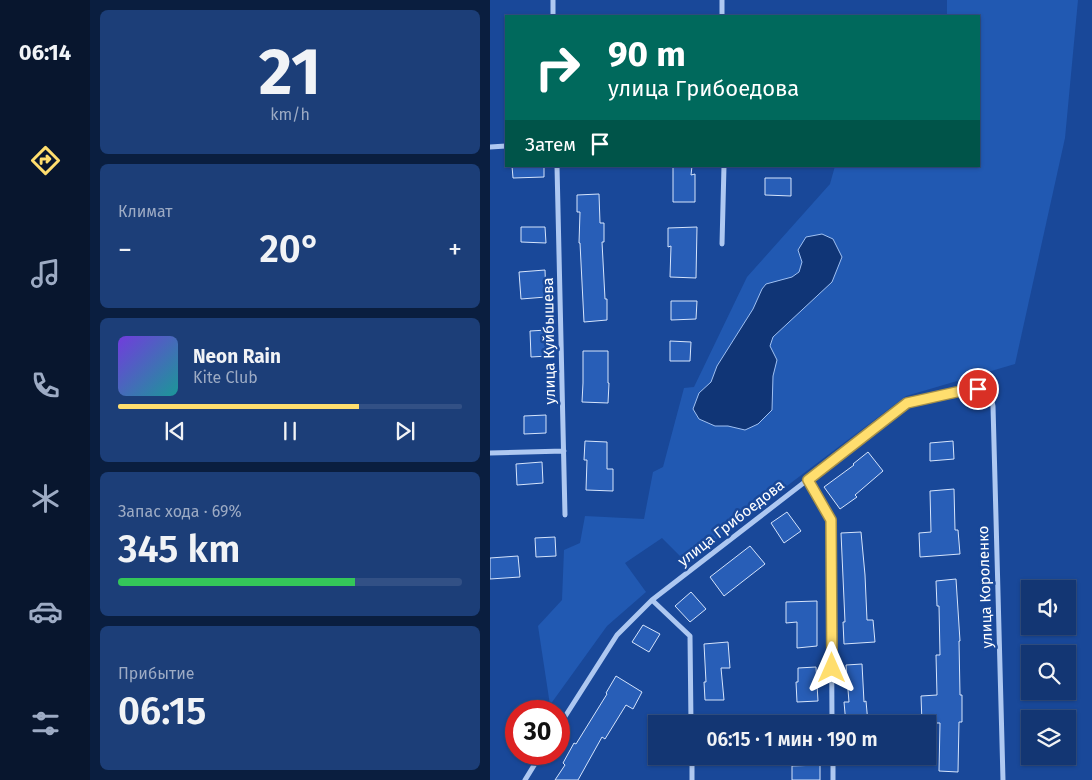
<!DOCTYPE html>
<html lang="ru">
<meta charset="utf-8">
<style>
:root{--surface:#133673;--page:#1c3e78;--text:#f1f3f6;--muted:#9dabc4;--line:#325085;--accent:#ffde6e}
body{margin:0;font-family:"Fira Sans",sans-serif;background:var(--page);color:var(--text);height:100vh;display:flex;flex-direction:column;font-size:19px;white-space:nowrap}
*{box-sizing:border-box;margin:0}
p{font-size:16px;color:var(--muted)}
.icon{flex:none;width:28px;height:28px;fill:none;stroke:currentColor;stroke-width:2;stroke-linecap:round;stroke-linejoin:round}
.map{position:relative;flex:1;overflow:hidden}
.drawer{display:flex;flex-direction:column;gap:10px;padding:10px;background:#0a1e3f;width:400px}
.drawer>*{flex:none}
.hud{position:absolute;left:15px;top:15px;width:475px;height:152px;border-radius:0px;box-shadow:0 1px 4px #0004,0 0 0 1px var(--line);background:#00695c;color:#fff;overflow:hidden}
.fabs{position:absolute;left:531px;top:580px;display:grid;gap:10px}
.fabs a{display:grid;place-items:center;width:55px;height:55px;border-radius:0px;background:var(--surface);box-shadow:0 1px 4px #0004,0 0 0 1px var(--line);font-size:25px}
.speed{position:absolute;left:15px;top:700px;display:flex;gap:10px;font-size:25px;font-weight:700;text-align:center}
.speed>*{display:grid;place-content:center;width:65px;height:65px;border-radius:50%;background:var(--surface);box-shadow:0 1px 4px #0004,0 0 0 1px var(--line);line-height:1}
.speed .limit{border:8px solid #d22;background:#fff;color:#111}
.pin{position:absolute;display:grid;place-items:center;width:42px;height:42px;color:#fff;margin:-21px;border:2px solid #fff;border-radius:50%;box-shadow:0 1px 5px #0007}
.me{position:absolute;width:55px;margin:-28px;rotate:0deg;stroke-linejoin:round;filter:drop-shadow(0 0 4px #0008)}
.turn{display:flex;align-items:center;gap:18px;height:105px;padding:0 20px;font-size:22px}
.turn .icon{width:65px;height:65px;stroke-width:2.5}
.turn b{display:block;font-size:35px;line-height:42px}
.then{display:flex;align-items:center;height:48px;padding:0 20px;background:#0003;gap:10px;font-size:19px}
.big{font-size:38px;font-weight:600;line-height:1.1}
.drawer .card{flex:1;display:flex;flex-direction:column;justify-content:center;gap:8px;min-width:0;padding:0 18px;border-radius:8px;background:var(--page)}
.drawer .dial{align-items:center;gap:0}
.dial b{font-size:65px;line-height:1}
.song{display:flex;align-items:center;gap:15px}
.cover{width:60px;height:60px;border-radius:8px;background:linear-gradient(135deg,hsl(260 70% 55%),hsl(180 70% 35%))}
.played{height:5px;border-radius:2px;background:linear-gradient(90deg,var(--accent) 70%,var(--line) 70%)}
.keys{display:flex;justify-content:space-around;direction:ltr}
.heat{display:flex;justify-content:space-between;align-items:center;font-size:28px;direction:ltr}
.charge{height:8px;border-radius:4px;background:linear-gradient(90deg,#34c759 69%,var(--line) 0)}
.trip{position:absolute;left:158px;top:715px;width:288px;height:50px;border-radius:0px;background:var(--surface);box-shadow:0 1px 4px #0004,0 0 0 1px var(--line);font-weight:600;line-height:50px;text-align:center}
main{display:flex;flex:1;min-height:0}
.dock{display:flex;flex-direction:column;width:90px;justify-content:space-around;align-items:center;background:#08162e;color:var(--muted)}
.dock .icon{width:35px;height:35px}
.dock .on{color:var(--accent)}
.dock b{font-size:22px;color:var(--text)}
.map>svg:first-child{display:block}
.green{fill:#2159b2}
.water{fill:#103576;stroke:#a0c1f3}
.building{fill:#285eb7;stroke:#d5e4fc}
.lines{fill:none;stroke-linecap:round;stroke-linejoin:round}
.street{stroke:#aec8f1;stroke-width:5}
.route-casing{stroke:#a69048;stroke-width:12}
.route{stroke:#ffde6e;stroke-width:9}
.labels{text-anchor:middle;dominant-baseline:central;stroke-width:5;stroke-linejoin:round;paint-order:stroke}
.street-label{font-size:15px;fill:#fff;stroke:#194899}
</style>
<main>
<nav class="dock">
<b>06:14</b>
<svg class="icon on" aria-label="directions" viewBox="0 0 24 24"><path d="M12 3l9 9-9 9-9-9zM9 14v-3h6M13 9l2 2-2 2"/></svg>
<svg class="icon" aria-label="music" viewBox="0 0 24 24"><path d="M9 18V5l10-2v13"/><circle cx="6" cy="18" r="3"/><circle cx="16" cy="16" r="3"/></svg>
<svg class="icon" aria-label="phone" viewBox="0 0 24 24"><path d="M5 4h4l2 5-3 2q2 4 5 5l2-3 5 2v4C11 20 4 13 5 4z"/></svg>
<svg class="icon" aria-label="climate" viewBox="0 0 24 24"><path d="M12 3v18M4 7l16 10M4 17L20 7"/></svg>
<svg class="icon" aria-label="car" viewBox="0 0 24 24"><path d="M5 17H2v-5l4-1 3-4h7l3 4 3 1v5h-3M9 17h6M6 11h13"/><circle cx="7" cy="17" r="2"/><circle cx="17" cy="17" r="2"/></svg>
<svg class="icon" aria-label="filters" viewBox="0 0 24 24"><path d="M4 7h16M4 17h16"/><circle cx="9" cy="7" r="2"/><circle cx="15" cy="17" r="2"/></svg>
</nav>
<section class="drawer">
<div class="card dial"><b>21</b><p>km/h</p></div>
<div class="card"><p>Климат</p>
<div class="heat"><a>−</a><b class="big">20°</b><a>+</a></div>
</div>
<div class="card">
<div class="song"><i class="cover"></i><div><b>Neon Rain</b><p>Kite Club</p></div></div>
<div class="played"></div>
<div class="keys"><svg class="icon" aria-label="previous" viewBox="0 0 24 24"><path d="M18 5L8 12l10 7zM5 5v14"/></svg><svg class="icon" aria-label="pause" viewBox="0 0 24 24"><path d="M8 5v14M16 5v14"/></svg><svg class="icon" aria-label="next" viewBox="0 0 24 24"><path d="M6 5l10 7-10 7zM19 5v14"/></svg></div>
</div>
<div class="card"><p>Запас хода · 69%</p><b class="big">345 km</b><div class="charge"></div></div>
<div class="card"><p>Прибытие</p><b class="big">06:15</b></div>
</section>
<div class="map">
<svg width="602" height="780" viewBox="0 0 602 780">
<rect width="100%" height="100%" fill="#194899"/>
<!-- green -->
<path class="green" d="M457 0H588L575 138 525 364 416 396 196 562 172 538 135 563 156 592 117 626 60 705 48 626 72 600 74 550 90 543 95 516 154 519 163 472 173 467 194 388 204 387 257 277 340 184 345 166H489V16H457Z"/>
<!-- water -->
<path class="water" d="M332 234 343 239 352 257 342 282 283 337 280 346 287 360 283 376 282 410 268 424 255 430 238 426H225L209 419 203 409 209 393 221 382 227 366 263 309 272 289 276 284 302 277 309 272 312 262 308 250 316 237Z"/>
<!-- building -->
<path class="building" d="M22 166H54V177L23 178Z
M183 166H202L201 175 205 174V202H183Z
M275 178H301V196L275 195Z
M109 194 110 223H114V242H112L115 299H117V320L94 322 90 243H89L90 212H87V195Z
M31 227H55L56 243 31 242Z
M207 227 206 278 180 277 181 246 178 247V228Z
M55 270 56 297 31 299 29 272Z
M181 301H207L206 319 181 320Z
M57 330 58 356 41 357 40 331Z
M180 341 201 342 200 361H180Z
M93 351H118V383H119L118 403 92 402 93 383Z
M56 415V433L34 434V416Z
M95 441 117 442V469H123V491L96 490 97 460H94Z
M463 441 464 459 440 461V443Z
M378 452 393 471 365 495 367 497 350 509 334 487 364 465 363 464Z
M52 462 53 483 27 485 26 464Z
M464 489 465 530H468L470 554 430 557 429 533 441 532 440 491Z
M297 512 311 531 294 543 281 523Z
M371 532 375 575 377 620H383L385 642 354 644 353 622H355L351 533Z
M65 537 66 556 46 557 45 538Z
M260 546 275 564 234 596 220 577Z
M28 556 30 577 0 579V558Z
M466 579 470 641H469L470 695H472V722H469L468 772 449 771 450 723H432L431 696 447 695 446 655H450L449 606H447L446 581Z
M201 592 216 609 200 622 185 606Z
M327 601V646L307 648V622L296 623V602Z
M153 625 170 634 159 652 142 642Z
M238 642 240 668H231L234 700H215L214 682H216L214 644Z
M372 664 374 702 376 701 378 723 356 724 354 702H359L356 665Z
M326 667 328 701 307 702 306 682H308V668Z
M126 676 152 692 143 709 136 705 115 739 112 737 88 780H65L75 765 73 763 84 743 86 744 117 694 116 693Z
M330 765V780H302V766Z"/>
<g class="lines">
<!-- street -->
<path class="street" d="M63 0V16
M232 0V16
M0 147 16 146
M67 166 75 515
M232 244 234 166
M0 453 74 451
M317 480 341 520 342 724
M162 600 200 636 201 724
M69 726 127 635 162 600 417 403 471 391 488 389 500 393 503 406 513 780
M202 756V780
M343 756V780
M35 780 51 754"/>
</g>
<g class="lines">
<defs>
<path id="route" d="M342 668 341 520 318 480 417 403 471 391 488 389"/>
</defs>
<!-- route casing -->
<use href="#route" class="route-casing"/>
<!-- route -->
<use href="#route" class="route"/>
</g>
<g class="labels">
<!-- street labels -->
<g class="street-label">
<text transform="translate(59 341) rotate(-91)">улица Куйбышева</text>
<text transform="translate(241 523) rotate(-38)">улица Грибоедова</text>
<text transform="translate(495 587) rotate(-92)">улица Короленко</text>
</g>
</g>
</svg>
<div class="fabs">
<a><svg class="icon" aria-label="sound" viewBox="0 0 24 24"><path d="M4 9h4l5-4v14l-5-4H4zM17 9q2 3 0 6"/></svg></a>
<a><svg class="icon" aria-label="search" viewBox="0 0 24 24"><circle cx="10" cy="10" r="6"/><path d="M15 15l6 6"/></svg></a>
<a><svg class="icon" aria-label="layers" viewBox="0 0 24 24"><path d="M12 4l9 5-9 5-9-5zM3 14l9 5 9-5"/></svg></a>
</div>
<div class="speed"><div class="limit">30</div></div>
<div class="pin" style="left:488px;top:389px;background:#d93025"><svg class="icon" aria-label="arrive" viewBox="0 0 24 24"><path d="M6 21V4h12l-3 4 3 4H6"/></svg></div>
<svg class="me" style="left:342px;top:668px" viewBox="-20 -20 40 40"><path d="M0-17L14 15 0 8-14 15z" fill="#ffde6e" stroke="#fff" stroke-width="4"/></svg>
<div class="trip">06:15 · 1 мин · 190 m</div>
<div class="hud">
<div class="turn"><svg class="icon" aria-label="right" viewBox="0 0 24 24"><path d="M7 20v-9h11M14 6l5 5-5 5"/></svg><div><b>90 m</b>улица Грибоедова</div></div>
<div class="then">Затем<svg class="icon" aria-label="arrive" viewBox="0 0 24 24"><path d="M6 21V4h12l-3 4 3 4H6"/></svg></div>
</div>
</div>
</main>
